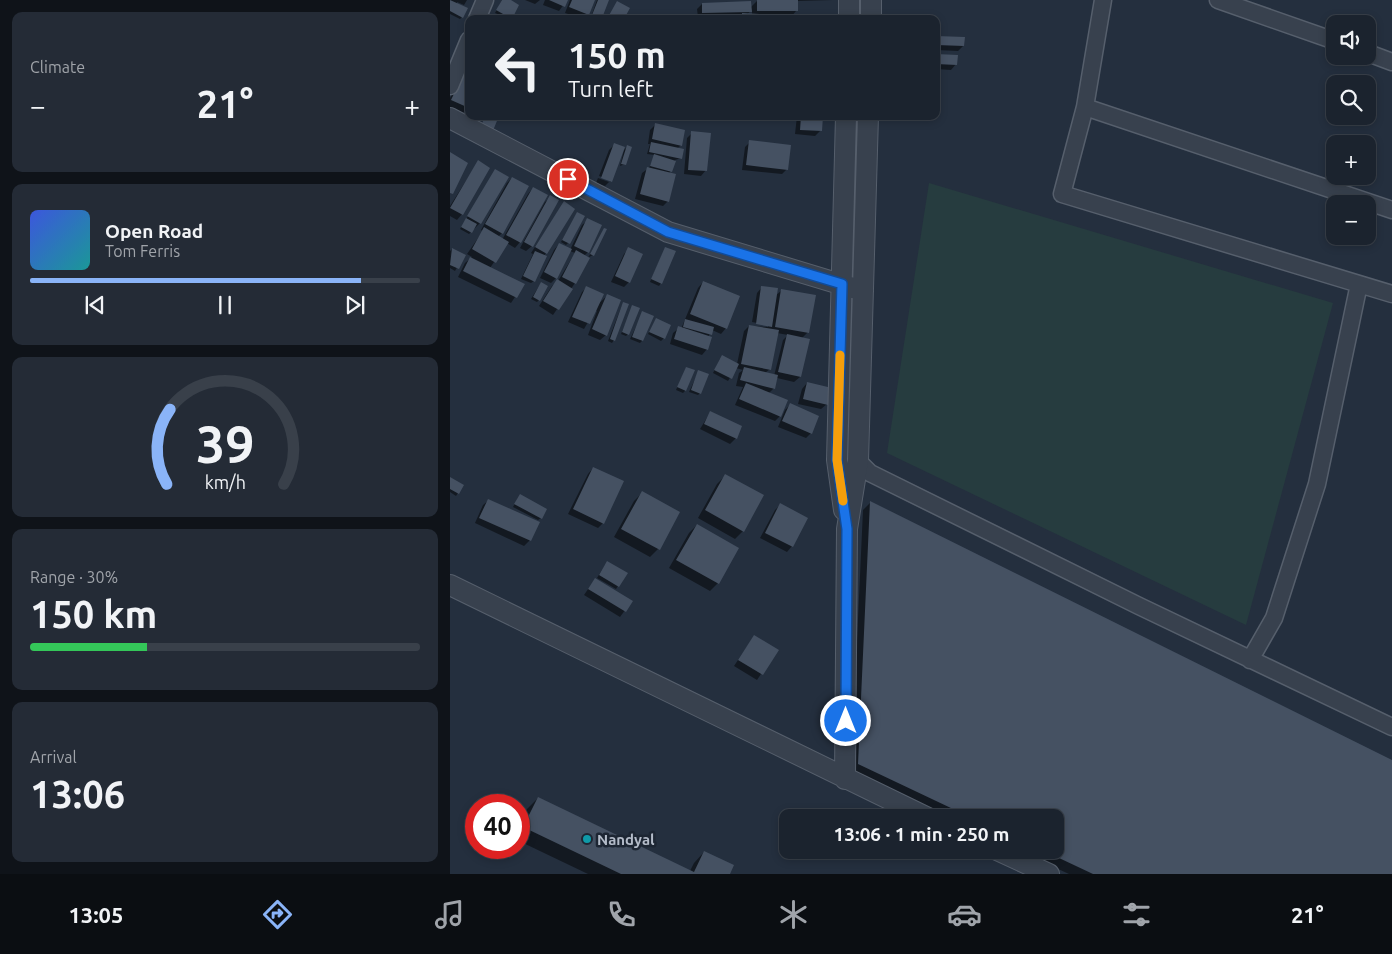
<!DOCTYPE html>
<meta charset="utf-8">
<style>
:root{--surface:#1b232e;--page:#242b36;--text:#f1f3f6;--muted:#a0a4aa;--line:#39404a;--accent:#8ab4f8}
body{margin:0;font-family:Ubuntu,sans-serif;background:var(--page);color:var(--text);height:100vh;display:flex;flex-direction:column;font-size:19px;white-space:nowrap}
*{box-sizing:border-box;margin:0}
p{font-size:16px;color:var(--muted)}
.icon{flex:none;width:28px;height:28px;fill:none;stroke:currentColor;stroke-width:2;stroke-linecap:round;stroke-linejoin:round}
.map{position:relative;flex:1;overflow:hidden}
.sheet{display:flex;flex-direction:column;gap:12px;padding:12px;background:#0f1319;width:450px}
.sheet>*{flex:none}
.guide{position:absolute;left:15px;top:15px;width:475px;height:105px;border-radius:10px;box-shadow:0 2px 8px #0003,0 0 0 1px var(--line);background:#1b232e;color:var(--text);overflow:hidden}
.tools{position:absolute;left:876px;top:15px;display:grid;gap:10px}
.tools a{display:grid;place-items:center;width:50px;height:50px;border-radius:10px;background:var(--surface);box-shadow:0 2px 8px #0003,0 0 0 1px var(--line);font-size:25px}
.speed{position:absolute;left:15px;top:794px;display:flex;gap:10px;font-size:25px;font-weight:700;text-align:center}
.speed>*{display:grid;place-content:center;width:65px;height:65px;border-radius:50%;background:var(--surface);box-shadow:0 2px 8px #0003,0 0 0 1px var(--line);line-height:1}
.speed .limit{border:8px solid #d22;background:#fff;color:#111}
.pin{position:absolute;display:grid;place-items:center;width:42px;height:42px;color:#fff;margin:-21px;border:2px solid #fff;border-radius:50%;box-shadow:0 1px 5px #0007}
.me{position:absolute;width:55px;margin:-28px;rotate:0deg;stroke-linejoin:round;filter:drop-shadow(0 0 4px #0008)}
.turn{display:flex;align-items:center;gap:18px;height:105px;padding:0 20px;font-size:22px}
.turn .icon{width:65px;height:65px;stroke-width:2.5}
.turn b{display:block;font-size:35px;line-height:42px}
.big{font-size:38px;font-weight:700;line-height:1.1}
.sheet .tile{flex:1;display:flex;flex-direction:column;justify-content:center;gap:8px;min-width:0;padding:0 18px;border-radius:10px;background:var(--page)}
.sheet .dial{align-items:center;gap:0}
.dial svg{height:130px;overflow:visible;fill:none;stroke:var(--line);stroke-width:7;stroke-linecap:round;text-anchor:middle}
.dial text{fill:var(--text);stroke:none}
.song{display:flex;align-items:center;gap:15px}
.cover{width:60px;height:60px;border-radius:8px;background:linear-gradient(135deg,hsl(230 70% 55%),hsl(180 70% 35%))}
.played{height:5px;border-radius:2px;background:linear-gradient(90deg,var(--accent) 85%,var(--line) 85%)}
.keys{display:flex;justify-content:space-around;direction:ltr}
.heat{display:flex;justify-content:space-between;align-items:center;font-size:28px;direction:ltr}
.charge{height:8px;border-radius:4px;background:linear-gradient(90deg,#34c759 30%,var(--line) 0)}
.trip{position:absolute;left:329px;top:809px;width:285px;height:50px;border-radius:10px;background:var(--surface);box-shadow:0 2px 8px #0003,0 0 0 1px var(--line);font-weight:700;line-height:50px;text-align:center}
.dock{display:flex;height:80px;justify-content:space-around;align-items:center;background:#0b0e12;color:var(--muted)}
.dock .icon{width:35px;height:35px}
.dock .current{color:var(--accent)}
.dock b{font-size:22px;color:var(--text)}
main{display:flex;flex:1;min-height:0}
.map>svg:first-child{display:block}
.green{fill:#263c3f}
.shadow{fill:#0007;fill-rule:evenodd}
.building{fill:#455162}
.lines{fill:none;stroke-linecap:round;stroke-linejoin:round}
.minor-casing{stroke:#565f6c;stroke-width:19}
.tertiary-casing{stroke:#565f6c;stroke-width:22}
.minor{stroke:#38414e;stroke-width:16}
.tertiary{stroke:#38414e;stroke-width:20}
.route-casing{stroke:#114b97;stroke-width:12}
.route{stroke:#1a73e8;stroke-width:9}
.slow{stroke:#f59e0b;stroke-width:9}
.culture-dot{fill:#0f9aa8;stroke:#1d2633;stroke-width:2}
.labels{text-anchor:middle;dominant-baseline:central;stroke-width:5;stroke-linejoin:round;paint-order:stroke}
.poi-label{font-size:15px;font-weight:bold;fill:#b4bcc9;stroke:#1d2633;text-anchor:start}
</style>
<main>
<section class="sheet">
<div class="tile"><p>Climate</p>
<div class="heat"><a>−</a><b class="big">21°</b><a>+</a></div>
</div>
<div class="tile">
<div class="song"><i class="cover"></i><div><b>Open Road</b><p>Tom Ferris</p></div></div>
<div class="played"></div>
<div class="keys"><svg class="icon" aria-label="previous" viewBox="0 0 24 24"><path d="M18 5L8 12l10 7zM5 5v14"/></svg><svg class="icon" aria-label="pause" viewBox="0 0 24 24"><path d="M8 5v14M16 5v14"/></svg><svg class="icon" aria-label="next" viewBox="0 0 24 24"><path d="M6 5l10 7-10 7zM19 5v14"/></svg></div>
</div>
<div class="tile dial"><svg viewBox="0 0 100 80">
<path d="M14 69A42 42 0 1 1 86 69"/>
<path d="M14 69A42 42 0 0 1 16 23" stroke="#8ab4f8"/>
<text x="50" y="56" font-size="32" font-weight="700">39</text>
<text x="50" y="72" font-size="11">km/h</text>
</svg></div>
<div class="tile"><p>Range · 30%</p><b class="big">150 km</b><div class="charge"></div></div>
<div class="tile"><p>Arrival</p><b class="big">13:06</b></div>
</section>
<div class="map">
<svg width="942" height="874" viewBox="0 0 942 874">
<rect width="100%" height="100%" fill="#242f3e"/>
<!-- green -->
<path class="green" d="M479 183 883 303 796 625 437 453Z"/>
<!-- shadow -->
<path class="shadow" d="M0 0H17L14 5 7 2V4L12 17 10 19 0 14Z
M52 0H58L68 5 60 19 45 13Z
M75 0H90L85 4Z
M95 0H117L109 11 93 5Z
M120 0H144L138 14 134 19 115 13Z
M147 0H158L150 19 141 17Z
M308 0H383L347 1 346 11 341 17 345 19 248 17 247 9 252 4 300 8ZM302 9V15H297Z
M486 37 513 46 508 51 486 50Z
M486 55 506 64 501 70 486 69Z
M19 63V108L13 113 0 107V98Z
M347 116H371V130L365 136 345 134Z
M205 125 231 145 227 149 231 158 225 160 219 174 218 201 213 206 185 199 192 173 199 168 205 155 197 154 200 144H198L200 130Z
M242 133 256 170 251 176 234 174 237 138Z
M300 142 337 169 332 174 292 170 295 147Z
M164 145 161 181 160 182V180L149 176 159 150Z
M177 147 175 164 170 166 174 150Z
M28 162 12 214 7 220 0 216V206Z
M46 171 30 223 19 234 10 229Z
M62 178 52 233 48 237 52 240 78 194 83 188 96 195 70 242 65 248 57 243 40 268 73 285 61 303 8 277 15 263 22 257 17 254 33 231 31 230 57 183Z
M148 178 159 182 155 186 146 183Z
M101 197 107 200 82 246 76 251 70 248 95 202Z
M114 203 124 209 94 256 84 281 81 283 71 279 83 254 81 253Z
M127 213 118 243 116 245 111 242Z
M138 220V252L134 256 138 258 154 229 143 255 139 257 125 283 103 315 89 306 102 286 108 281 125 253 120 251 106 278 101 283 90 278 104 250 109 244 120 250 132 225Z
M215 248 211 283 209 286 200 282Z
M2 249 14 255 5 271 0 268V251Z
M179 249V282L174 287 161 282 174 254Z
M253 282 276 328 271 334 262 330 258 337 257 349 252 355 220 344 223 333 229 328 231 329 248 288Z
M91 283 89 300 87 302 81 299Z
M137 287 148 304 157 296 156 335 150 340 138 335 147 311 145 310 134 329 118 322 132 292Z
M312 287 325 296 331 291 358 332 352 338 350 377 344 382 327 378 324 388 318 394 330 416 325 421 285 405 293 387 286 386 289 373 293 370 286 368 278 381 263 373 270 359 287 364 294 331 299 326 318 327V325L302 322 307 293ZM327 333 338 335 333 340 324 376 315 373 320 369Z
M173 303 164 340 162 343 158 341Z
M183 307 178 334 176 336 171 334Z
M193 313 192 341 190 343 180 339Z
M206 319 214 338 211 341 198 334Z
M236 368 235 391 233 393 226 390Z
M249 371 250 393 248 395 239 392Z
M357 383 377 404 371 409 348 404 352 389Z
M340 405 361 433 356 438 328 427 335 410Z
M260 413 286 438 280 444 250 429Z
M143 468 153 523 148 528 118 514 138 474Z
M275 476 293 531 285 539 248 518 267 484Z
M0 479 8 493 6 496 0 492Z
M192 493 229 513 208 549 200 557 164 537 184 501Z
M68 498 91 518 88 520 63 507Z
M39 500 88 523 80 540 74 546 25 523 33 505Z
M421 502 942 874H619L567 850H605V818H498L401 772 413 510Z
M330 505 342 546 337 552 310 538 325 510Z
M247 525 268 583 260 591 219 568 239 533Z
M155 565 168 586 166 589 147 578Z
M145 579 181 602 170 617 134 595Z
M304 636 327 650 307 680 284 666Z
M88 798 240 871 244 863 254 852 278 874H138L69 841V827L77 809Z"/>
<!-- building -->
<path class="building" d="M0 0 18 8 13 18 0 11Z
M52 0H61L69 5 62 19 46 10Z
M99 0H118L115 7Z
M122 0H145L139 15 119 7Z
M148 0H159L152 18 142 15Z
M307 0H348V11H307Z
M167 1 180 8 174 19H157Z
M301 1 302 12 252 13V3Z
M292 13 347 16V19H292Z
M486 36 515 37 514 46 486 45Z
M486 54 508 55 507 65 486 64Z
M19 63V108L1 100Z
M35 116H49L42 133 30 129Z
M351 116H373L372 131 350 130Z
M205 123 235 130 232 146 202 139Z
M241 131 261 133 257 171 238 170Z
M299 140 341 145 338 170 296 165Z
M201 142 234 149 232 159 199 152Z
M164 143 175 147 162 182 151 178Z
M177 145 182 147 176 165 171 164Z
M0 152 18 163 3 194 0 193Z
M204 154 226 161 222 172 200 166Z
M28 160 40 168 13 215 0 208Z
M197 167 226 174 219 202 190 194Z
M45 169 59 177 31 224 17 216Z
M62 177 79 186 53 234 35 224Z
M83 187 98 195 71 243 56 235Z
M100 195 109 200 83 247 74 242Z
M114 201 125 209 97 254 85 247Z
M127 212 135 216 120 244 112 240Z
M16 218 27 224 22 233 11 227Z
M137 218 152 225 139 253 124 246Z
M34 227 59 242 46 263 22 249Z
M154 228 157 229 144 256 140 254Z
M109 243 122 249 107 279 94 272Z
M178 247 193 254 180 283 165 276Z
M215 247 226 251 212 284 201 279Z
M2 248 16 255 9 269 0 265Z
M126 250 140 258 126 284 112 277Z
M85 251 97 256 85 282 73 276Z
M20 257 75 284 67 298 13 271Z
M107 279 123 289 109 310 93 301Z
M253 281 290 296 277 329 240 314Z
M91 282 98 286 90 301 83 297Z
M136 286 154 294 140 324 122 317Z
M311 286 328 288 322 327 306 324Z
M331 289 366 295 359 333 325 327Z
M157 294 171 300 157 336 142 329Z
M173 302 179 304 165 341 160 339Z
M182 305 190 308 179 335 172 332Z
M192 311 204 316 193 341 182 337Z
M206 318 221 325 215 339 199 332Z
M235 319 264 327 262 335 233 327Z
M299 325 329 330 321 370 291 364Z
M228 326 262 337 258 350 224 339Z
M337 334 360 339 351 377 328 372Z
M272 355 289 364 282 379 264 370Z
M236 367 245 370 236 391 227 387Z
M294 367 328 375 325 389 290 380Z
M248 370 259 374 251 394 241 390Z
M357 382 382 388 378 405 353 399Z
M296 383 338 400 331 417 289 399Z
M340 403 369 416 362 434 332 421Z
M260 411 292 426 287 439 254 424Z
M143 467 174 481 154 524 123 509Z
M275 474 314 495 294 532 255 510Z
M0 477 14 485 9 494 0 489Z
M192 491 230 512 210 550 171 529Z
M70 494 97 509 92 519 64 504Z
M38 499 90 522 81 541 29 518Z
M420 501 942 760V874H643L592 850H605V818H522L408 764Z
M330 503 358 518 343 547 315 533Z
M247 524 289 548 269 584 226 560Z
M157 561 178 573 169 587 149 575Z
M145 578 183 601 176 612 138 589Z
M304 635 329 650 313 675 288 660Z
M88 797 244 872 254 851 284 865 280 874H171L73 827Z"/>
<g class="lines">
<defs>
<path id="minor" d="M653 0 635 107 612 194 942 294
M768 0 885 41
M27 19 35 0
M918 53 942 62
M0 86 19 40
M635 107 942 210
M408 461 420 473 689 606 942 727
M800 660 824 618 867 484 909 284"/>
<path id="tertiary" d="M399 19V0
M421 19V0
M0 118 218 232 413 291
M394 510 387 460 396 116
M0 585 478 818
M395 779 397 529 408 461 418 116
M547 850 599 874"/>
</defs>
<!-- minor casing -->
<use href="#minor" class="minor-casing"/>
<!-- tertiary casing -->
<use href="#tertiary" class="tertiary-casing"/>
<!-- minor -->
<use href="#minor" class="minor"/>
<!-- tertiary -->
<use href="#tertiary" class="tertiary"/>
</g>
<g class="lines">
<defs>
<path id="route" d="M118 179 218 232 392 284 387 460 397 529 396 721"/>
</defs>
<!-- route casing -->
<use href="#route" class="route-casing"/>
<!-- route -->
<use href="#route" class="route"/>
<!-- slow -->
<path class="slow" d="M390 355 387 460 393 501"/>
</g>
<!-- markers -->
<circle class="culture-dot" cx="137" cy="839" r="5"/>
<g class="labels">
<!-- poi labels -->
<g class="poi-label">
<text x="147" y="839">Nandyal</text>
</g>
</g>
</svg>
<div class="tools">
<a><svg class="icon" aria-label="sound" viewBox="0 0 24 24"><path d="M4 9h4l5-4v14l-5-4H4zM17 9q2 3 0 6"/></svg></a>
<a><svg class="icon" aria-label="search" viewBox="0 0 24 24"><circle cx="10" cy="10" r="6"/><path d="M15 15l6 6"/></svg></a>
<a>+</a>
<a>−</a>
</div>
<div class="speed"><div class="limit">40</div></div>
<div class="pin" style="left:118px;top:179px;background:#d93025"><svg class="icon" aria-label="arrive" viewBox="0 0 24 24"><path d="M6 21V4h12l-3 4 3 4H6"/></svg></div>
<svg class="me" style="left:396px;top:721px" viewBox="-20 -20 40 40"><circle r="17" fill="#1a73e8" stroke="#fff" stroke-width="3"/><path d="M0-11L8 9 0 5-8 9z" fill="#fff"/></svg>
<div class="trip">13:06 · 1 min · 250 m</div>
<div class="guide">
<div class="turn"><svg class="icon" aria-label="left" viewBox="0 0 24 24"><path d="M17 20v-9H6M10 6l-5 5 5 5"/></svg><div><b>150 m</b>Turn left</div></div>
</div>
</div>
</main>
<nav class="dock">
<b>13:05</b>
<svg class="icon current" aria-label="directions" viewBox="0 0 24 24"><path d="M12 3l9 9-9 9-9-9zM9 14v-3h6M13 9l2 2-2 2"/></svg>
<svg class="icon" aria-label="music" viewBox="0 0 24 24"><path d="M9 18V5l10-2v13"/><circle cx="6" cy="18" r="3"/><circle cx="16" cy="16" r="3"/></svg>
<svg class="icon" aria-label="phone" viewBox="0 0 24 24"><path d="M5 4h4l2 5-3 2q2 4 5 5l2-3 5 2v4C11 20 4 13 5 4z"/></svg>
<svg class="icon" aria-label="climate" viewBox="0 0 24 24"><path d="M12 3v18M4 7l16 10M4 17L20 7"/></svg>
<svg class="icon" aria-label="car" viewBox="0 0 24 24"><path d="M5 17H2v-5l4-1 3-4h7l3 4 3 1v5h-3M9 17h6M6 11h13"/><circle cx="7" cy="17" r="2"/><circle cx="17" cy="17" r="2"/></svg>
<svg class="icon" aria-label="filters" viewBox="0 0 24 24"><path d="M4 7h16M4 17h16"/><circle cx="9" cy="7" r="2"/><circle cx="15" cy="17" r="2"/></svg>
<b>21°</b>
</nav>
